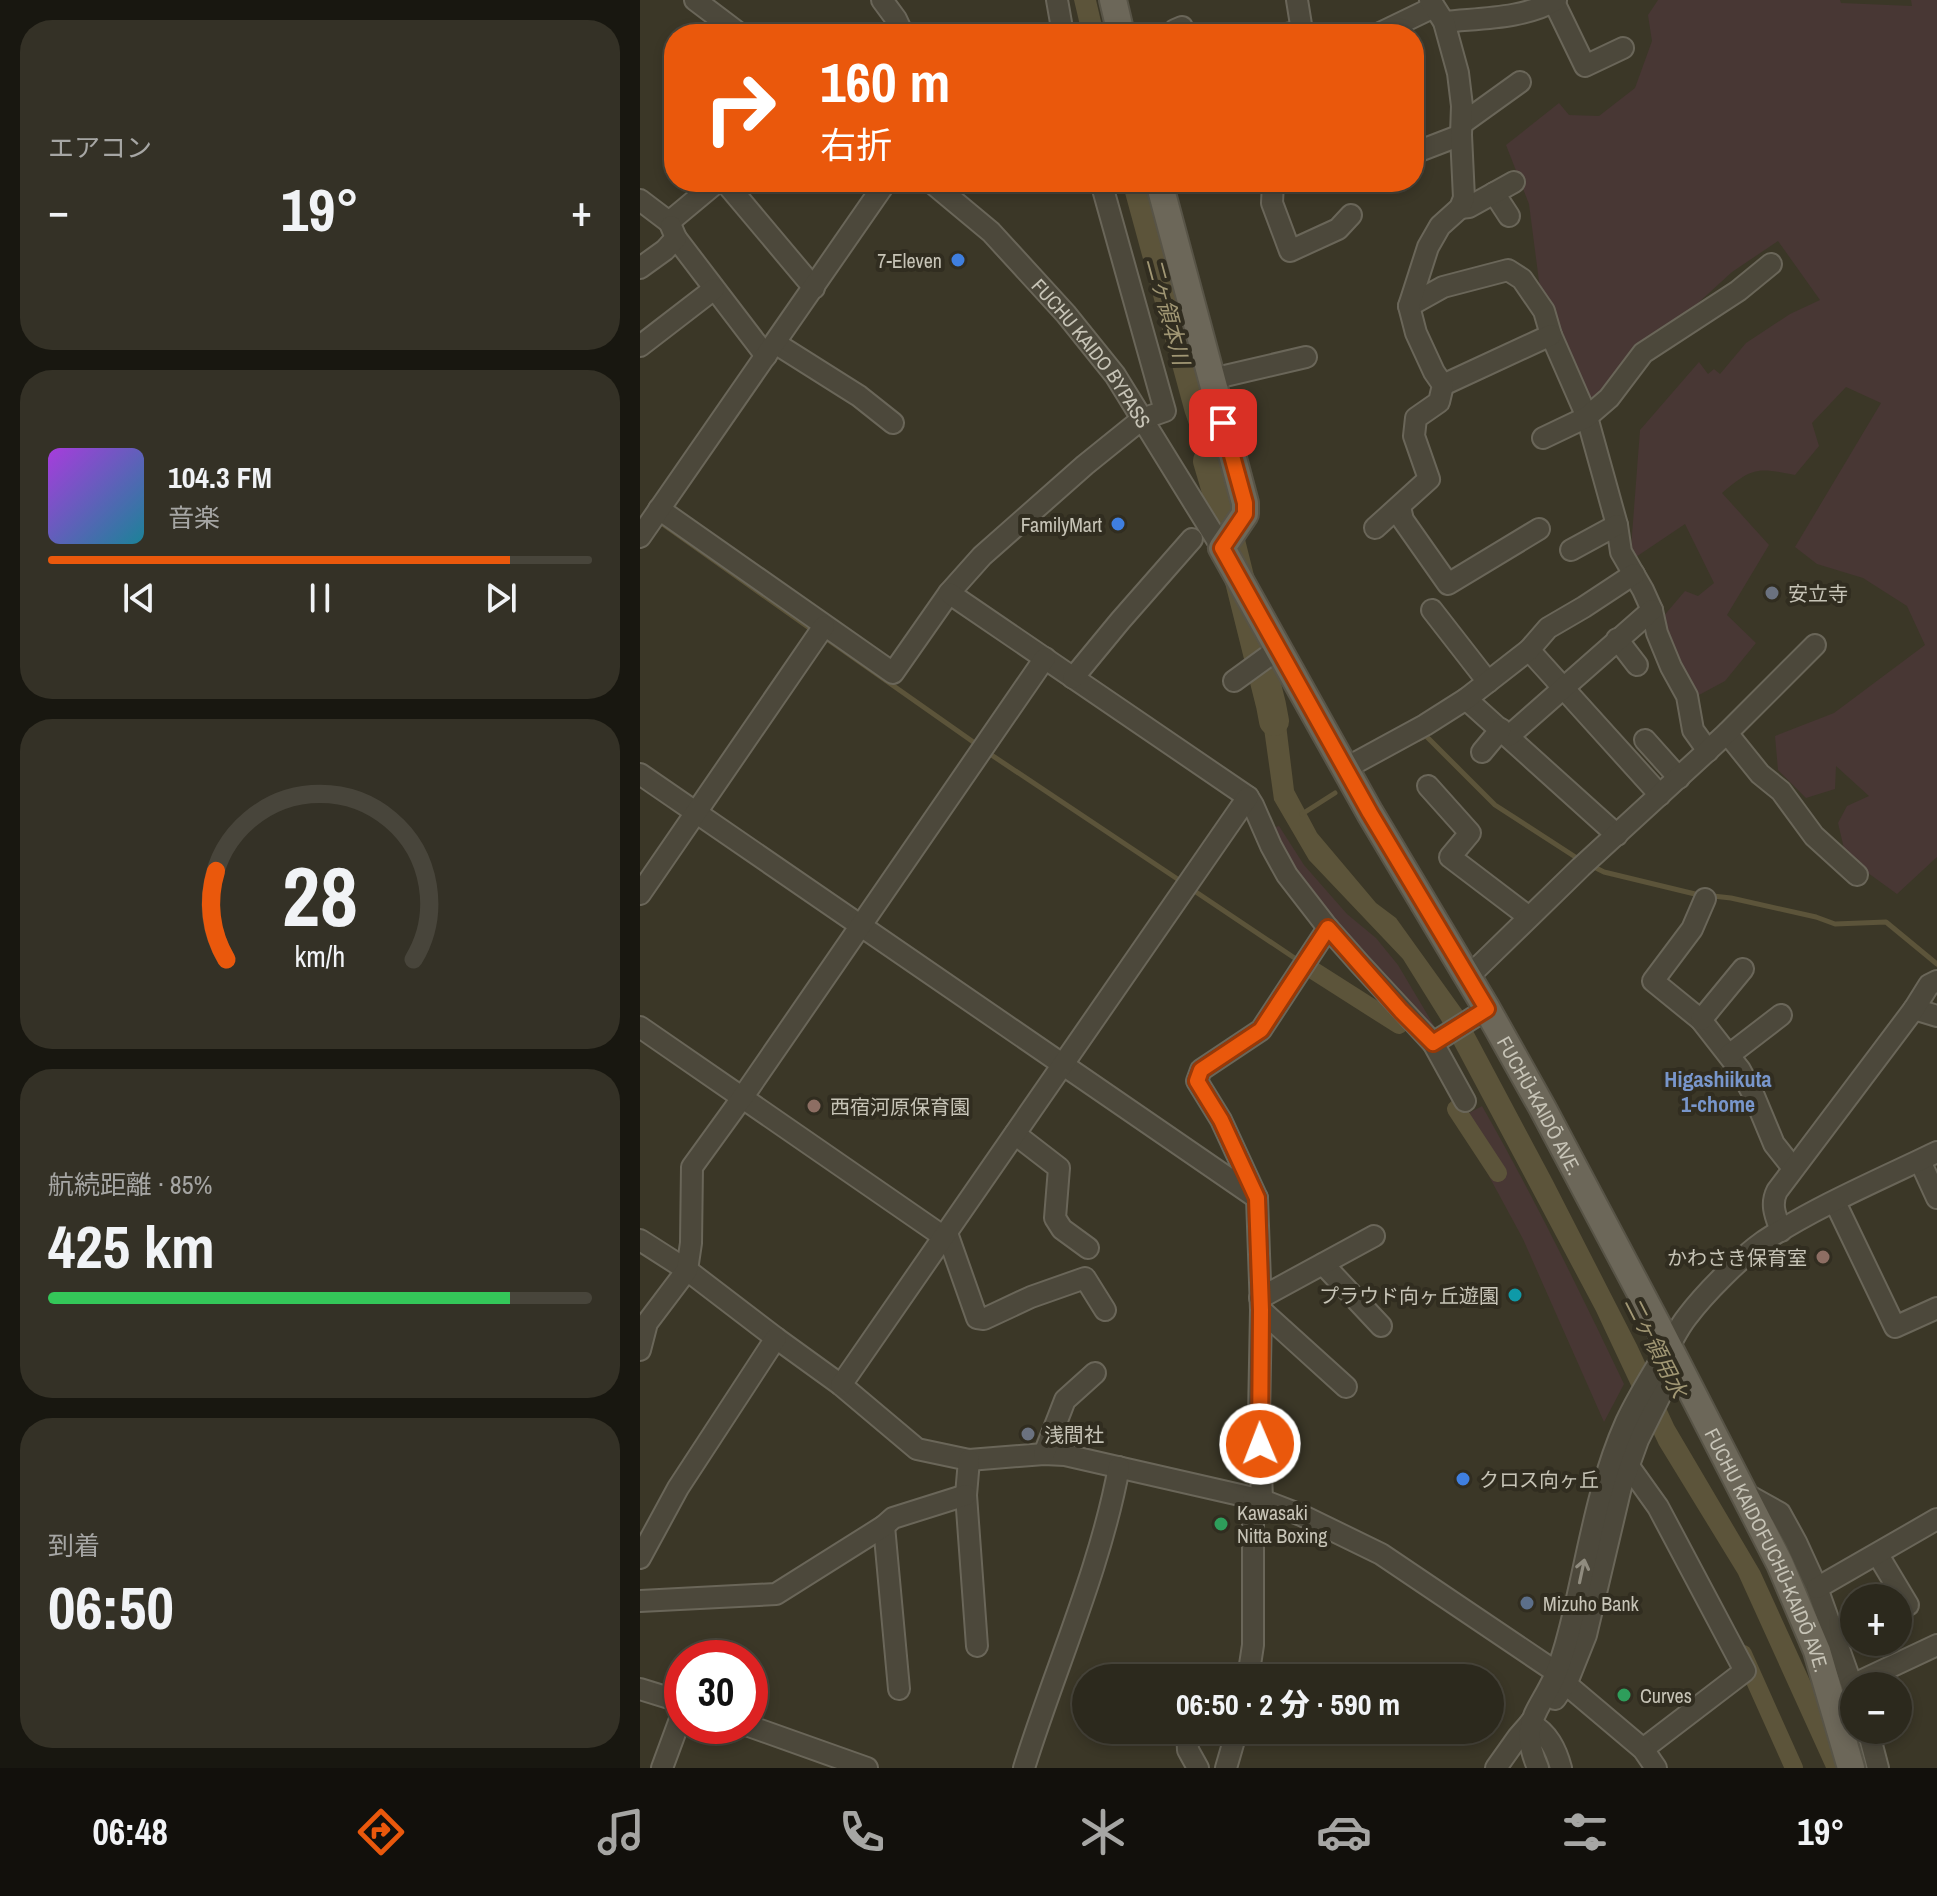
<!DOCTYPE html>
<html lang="ja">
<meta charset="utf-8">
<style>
:root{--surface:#2c291d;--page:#343126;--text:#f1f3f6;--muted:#a6a6a4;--line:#48453b;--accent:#ea580c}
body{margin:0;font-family:"Archivo Narrow","Noto Sans JP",sans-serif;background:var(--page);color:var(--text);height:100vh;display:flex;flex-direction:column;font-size:30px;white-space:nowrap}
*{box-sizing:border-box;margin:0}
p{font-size:26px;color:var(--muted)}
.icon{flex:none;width:44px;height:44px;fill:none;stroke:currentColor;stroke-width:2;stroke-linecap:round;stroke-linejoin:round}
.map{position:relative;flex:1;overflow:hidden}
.sheet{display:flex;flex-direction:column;gap:20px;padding:20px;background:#181710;width:640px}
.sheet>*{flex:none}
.banner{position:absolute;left:24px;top:24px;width:760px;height:168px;border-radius:32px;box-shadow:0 4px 12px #0003,0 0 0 2px var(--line);background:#ea580c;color:#fff;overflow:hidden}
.controls{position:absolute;left:1200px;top:1584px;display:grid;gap:16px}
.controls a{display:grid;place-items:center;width:72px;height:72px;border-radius:50%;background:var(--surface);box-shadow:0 4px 12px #0003,0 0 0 2px var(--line);font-size:40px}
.speed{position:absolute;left:24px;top:1640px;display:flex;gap:16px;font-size:40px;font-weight:700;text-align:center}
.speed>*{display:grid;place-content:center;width:104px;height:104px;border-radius:50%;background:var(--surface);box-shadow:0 4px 12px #0003,0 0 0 2px var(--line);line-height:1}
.speed .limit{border:12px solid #d22;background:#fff;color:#111}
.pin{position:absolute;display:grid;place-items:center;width:68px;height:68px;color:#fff;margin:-34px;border-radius:16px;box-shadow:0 4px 12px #0006}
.me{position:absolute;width:88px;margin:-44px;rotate:359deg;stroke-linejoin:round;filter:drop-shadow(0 0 6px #0008)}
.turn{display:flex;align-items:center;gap:28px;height:168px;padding:0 24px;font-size:36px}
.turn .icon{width:104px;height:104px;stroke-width:2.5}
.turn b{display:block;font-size:56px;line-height:68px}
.big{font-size:60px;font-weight:800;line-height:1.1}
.sheet .card{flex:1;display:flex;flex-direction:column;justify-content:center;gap:12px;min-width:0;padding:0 28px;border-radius:32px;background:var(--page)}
.sheet .dial{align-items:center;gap:0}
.dial svg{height:208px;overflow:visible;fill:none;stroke:var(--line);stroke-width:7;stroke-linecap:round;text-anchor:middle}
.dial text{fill:var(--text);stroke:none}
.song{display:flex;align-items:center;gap:24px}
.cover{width:96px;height:96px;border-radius:12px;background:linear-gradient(135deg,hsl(280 70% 55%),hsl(190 70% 35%))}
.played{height:8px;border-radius:4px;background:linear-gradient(90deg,var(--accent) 85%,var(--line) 85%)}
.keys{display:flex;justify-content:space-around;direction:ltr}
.heat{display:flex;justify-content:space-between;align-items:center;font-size:44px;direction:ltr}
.charge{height:12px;border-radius:6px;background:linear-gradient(90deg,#34c759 85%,var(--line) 0)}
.trip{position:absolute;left:432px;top:1664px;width:432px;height:80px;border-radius:40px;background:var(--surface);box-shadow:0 4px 12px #0003,0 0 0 2px var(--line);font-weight:800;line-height:80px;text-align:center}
.tab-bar{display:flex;height:128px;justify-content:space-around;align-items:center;background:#12100c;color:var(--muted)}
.tab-bar .icon{width:56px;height:56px}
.tab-bar .current{color:var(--accent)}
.tab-bar b{font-size:36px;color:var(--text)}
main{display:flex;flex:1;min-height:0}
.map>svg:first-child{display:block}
.green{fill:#483734}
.water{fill:#5c543a}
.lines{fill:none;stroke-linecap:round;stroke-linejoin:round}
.stream{stroke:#5c543a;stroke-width:5}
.canal{stroke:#5c543a;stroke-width:18}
.river{stroke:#5c543a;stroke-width:30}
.minor-casing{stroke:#6a6659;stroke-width:24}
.major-casing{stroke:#585447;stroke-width:30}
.minor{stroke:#4c483b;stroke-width:20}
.major{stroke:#6c6759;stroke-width:26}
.oneway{stroke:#908c7f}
.route-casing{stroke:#983908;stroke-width:20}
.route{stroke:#ea580c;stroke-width:14}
.shop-dot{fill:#3f7fe0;stroke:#312d20;stroke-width:3}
.worship-dot{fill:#6b7280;stroke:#312d20;stroke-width:3}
.education-dot{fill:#8d6e63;stroke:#312d20;stroke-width:3}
.culture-dot{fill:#0f9aa8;stroke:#312d20;stroke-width:3}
.leisure-dot{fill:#2e9e5b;stroke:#312d20;stroke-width:3}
.service-dot{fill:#5c6f8a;stroke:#312d20;stroke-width:3}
.labels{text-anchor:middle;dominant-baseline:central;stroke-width:8;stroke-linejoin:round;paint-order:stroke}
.poi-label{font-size:20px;fill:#c7c4b7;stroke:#312d20;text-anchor:start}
.street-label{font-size:20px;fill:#c7c4b7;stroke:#312d20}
.water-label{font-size:22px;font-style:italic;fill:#a19774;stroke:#312d20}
.neighbourhood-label{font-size:22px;font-weight:bold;fill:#7896cb;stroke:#312d20}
</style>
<main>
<section class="sheet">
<div class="card"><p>エアコン</p>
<div class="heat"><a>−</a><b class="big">19°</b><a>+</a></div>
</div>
<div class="card">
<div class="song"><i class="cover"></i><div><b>104.3 FM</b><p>音楽</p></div></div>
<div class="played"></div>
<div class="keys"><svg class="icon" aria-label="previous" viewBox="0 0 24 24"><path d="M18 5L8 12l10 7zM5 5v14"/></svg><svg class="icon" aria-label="pause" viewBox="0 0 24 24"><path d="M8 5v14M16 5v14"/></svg><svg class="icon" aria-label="next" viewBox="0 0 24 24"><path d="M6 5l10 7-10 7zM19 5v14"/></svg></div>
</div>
<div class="card dial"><svg viewBox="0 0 100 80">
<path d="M14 69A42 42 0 1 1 86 69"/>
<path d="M14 69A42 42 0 0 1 10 35" stroke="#ea580c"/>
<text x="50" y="56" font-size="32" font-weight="700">28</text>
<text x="50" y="72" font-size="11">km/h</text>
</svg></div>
<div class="card"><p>航続距離 · 85%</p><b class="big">425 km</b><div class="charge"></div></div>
<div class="card"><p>到着</p><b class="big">06:50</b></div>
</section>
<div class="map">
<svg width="1297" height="1768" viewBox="0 0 1297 1768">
<rect width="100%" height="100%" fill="#3b3727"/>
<!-- green -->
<path class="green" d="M1018 0H1200L1201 3 1272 6 1271 0H1297V857L1257 894 1206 857 1198 823 1207 806 1229 796 1196 766 1195 789 1166 798 1138 770 1135 736 1194 713 1285 645 1267 606 1223 578 1177 564 1155 547 1241 403 1206 387 1172 423 1179 446 1155 475C1116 467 1112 468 1082 493L1129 545 1087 615 1116 643 1085 681 1059 695 1036 660 1022 618 1045 591 1058 596 1074 583 1045 524 990 561 1000 430 1059 362 1068 374 1074 369 1080 374 1106 343 1150 314 1180 300 1138 241 1092 272 1046 314 947 412 907 343 889 204 866 145 919 103 929 115 959 116 995 88 1012 41 1008 15Z
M639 826 664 865 707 914 736 938 758 965 796 1029 777 1020 718 953 655 870 629 829Z
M842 1106C894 1197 939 1290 984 1384L964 1422 883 1239 818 1119Z"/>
<!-- water -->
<path class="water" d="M434 0H456L464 34H442Z
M482 182H507L595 496 576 501 545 413Z
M631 681 645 716 654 790 677 833 736 903 756 918 822 1010 912 1179 997 1345 1034 1425 1120 1571 1210 1768H1186L1098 1574 1019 1445 956 1311 801 1020 763 959 669 860 634 800 618 686Z"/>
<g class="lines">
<!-- stream -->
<path class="stream" d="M17 520 175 632
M184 637 339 746
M779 739 786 736 855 805 940 860
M347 752 542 882
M662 814 695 793
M952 866 964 872 1055 894 1091 898 1176 917 1195 924 1246 922 1297 964
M550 888 659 961"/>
<!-- canal -->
<path class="canal" d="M671 969 759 1025
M816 1109 858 1173
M1103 1654 1154 1768"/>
<!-- river -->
<path class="river" d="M568 461 581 505 631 705 634 721"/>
<defs>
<g id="minor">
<path d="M55 0 100 34"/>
<path d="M242 0 256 19 263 34"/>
<path d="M417 0 423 34"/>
<path d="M914 2 945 66 983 48"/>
<path d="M804 22C840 18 884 19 916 0"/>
<path d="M532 34 535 30 542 27"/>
<path d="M646 34 662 31 657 0"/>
<path d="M738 34 794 7"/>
<path d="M823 123 880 82"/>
<path d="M774 153 821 135"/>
<path d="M85 182 174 288"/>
<path id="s1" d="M291 182 351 232 426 314 475 375 582 548"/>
<path d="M633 182 632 203 650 251 698 229 711 215"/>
<path d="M854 193 869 216"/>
<path d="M0 200 29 222 77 182"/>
<path d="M820 208 829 207 874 182"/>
<path d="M36 238 126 356"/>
<path d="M0 268 25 250 36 238 31 226"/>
<path d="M769 306 803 287 868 270 882 279 904 311 911 335 947 417 977 525 981 552 1003 590 1012 610 1017 633 1031 667 1047 696 1053 730 1068 751"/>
<path d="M135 343 219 396 253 423"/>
<path d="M0 346 74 289"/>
<path d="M572 379 666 357"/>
<path d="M803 385 911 335"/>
<path d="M903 438 947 417 969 398 1003 353 1098 291 1131 264"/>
<path d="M760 507 763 520 808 584 899 529"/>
<path d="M19 509 253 673 309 593 342 556 445 465 502 419 525 411 461 182"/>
<path d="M735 528 789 479 774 436 776 418 799 402 803 385 794 372 776 333 769 306 788 247 800 226 820 208 824 198 821 135 822 106 818 73 804 22 790 0"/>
<path d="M0 537 246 182"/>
<path d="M931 550 977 525"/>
<path d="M309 593 608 797 613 805 631 846 647 875 688 928 719 963 793 1043 825 1101"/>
<path d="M792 610 848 682"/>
<path d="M977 639 997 665"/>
<path d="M889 650 1020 795"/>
<path d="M433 678 480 621 552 539"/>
<path d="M594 681 638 649"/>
<path d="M826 699 977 835"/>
<path d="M1087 733 1120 774 1141 791 1174 836 1217 875"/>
<path d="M869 736 1012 610"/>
<path d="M1005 740 1039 778"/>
<path d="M842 752 861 729"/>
<path d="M706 768 785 725 826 699 889 650 908 628 944 607 994 574"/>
<path d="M0 774 617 1198"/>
<path d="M788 786 830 833 810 857 889 917"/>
<path d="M0 894 184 626"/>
<path d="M1065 899 1052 929 1013 981 1061 1020 1100 1070 1114 1096 1134 1144 1153 1168"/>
<path d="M828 977 941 867 1087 733 1175 645"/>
<path d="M1274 1009 1297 1016"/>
<path d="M1061 1020 1103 969"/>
<path d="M0 1027 304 1237"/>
<path d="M793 1043 847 1009"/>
<path d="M1089 1055 1141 1015"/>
<path d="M375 1134 419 1168 415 1218 422 1229 448 1248"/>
<path d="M1280 1161 1297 1198"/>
<path d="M1195 1202 1255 1327 1297 1308"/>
<path d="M1141 1231C1136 1217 1130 1205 1137 1191L1274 1009 1289 985 1297 981"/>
<path d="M307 1233 337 1318 344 1319 391 1297 445 1278 465 1310"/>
<path d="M0 1240 47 1270 136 1338 201 1385 277 1449 329 1460 404 1454 425 1455 622 1500 661 1515 741 1554 916 1672"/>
<path d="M683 1264 741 1326"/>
<path d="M620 1298 734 1236"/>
<path d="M621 1310 706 1387"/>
<path d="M0 1350 7 1323 47 1270 51 1243 52 1167 102 1098 405 658"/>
<path d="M201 1385 608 797"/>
<path d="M404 1454 425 1400 455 1373"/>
<path d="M329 1460 326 1495 337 1646"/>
<path d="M988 1465 1018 1507 1105 1671 1003 1749"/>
<path d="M1104 1493 1140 1513 1156 1542 1177 1588 1214 1691"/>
<path d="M622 1500 619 1416 621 1310 617 1198 581 1120 557 1081 561 1070 621 1030 688 928"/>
<path d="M244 1526 259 1689"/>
<path d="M1238 1555 1268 1605"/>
<path d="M0 1558 38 1488 136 1338"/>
<path d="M1177 1588 1297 1519"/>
<path d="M0 1601 136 1594 244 1526 253 1518 326 1495"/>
<path d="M608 1678 613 1645V1499"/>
<path d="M926 1684 1003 1749 1016 1768"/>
<path d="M1212 1685 1297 1645"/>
<path d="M0 1689 42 1702"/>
<path d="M915 1699 928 1680 946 1635 981 1487 998 1440 1022 1392 1027 1356"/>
<path d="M890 1723C908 1733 916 1749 921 1768"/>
<path d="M109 1726 227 1768"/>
<path d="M547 1730 548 1750 558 1768"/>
<path d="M1228 1730 1238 1768"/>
<path d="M22 1768 42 1714"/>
<path d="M384 1768C415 1668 460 1570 479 1467"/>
<path d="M586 1768 597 1730"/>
<path d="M856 1768 878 1737 892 1721"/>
<path d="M898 1768C879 1724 896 1716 914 1678 920 1664 925 1648 929 1632 947 1562 956 1489 986 1422 998 1396 1013 1373 1028 1348 1034 1338 1039 1327 1047 1317 1065 1293 1100 1258 1124 1241 1175 1207 1241 1179 1297 1152"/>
</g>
<g id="major">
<path d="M473 0 481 34"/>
<path id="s2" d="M519 182 605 503V514L582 548 730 813 847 1009 902 1107 1017 1324 1140 1564 1177 1651 1211 1768"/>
</g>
</defs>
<!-- minor casing -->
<use href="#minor" class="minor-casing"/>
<!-- major casing -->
<use href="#major" class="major-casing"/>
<!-- minor -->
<use href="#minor" class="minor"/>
<!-- major -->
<use href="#major" class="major"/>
</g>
<!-- one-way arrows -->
<defs><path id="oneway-shaft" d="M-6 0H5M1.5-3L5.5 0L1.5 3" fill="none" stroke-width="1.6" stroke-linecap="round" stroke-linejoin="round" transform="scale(2)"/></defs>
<use class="oneway" href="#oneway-shaft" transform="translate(942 1571) rotate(-78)"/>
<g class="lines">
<defs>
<path id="route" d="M583 423 605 503V514L582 548 730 813 847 1009 793 1043 761 1011 688 928 621 1030 561 1070 557 1081 581 1120 617 1198 621 1310 620 1444"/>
</defs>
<!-- route casing -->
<use href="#route" class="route-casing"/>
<!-- route -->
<use href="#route" class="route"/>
</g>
<!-- markers -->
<g class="shop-dot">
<circle cx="318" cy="260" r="8"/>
<circle cx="478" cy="524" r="8"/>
<circle cx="823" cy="1479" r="8"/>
</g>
<g class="worship-dot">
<circle cx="1132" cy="593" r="8"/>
<circle cx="388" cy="1434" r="8"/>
</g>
<g class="education-dot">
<circle cx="174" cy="1106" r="8"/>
<circle cx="1183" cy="1257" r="8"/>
</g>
<circle class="culture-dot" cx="875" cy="1295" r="8"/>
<g class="leisure-dot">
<circle cx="581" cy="1524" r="8"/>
<circle cx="984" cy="1695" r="8"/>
</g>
<circle class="service-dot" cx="887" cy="1603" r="8"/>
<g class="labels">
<!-- poi labels -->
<g class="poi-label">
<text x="302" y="260" text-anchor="end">7-Eleven</text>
<text x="462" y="524" text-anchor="end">FamilyMart</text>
<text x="1148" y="593">安立寺</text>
<text x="190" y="1106">西宿河原保育園</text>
<text x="1167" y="1257" text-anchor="end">かわさき保育室</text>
<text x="859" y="1295" text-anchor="end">プラウド向ヶ丘遊園</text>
<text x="404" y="1434">浅間社</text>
<text x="839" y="1479">クロス向ヶ丘</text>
<text x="597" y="1512">Kawasaki<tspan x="597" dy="23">Nitta Boxing</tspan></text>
<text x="903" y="1603">Mizuho Bank</text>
<text x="1000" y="1695">Curves</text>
</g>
<!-- street labels -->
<g class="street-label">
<text stroke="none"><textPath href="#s1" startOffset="236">FUCHU KAIDO BYPASS</textPath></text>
<text stroke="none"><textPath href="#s2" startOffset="1026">FUCHŪ-KAIDŌ AVE.</textPath></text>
<text stroke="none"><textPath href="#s2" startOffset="1526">FUCHU KAIDOFUCHŪ-KAIDŌ AVE.</textPath></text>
</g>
<!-- water labels -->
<g class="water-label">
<text transform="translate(528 311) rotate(75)">二ヶ領本川</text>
<text transform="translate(1016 1347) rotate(63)">二ヶ領用水</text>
</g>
<!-- neighbourhood labels -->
<g class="neighbourhood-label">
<text x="1078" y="1079">Higashiikuta<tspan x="1078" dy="25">1-chome</tspan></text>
</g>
</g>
</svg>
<div class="controls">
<a>+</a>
<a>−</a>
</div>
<div class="speed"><div class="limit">30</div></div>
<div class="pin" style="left:583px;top:423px;background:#d93025"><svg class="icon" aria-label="arrive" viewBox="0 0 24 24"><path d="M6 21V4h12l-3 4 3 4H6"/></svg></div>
<svg class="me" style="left:620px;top:1444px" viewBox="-20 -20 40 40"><circle r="17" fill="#ea580c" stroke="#fff" stroke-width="3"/><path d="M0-11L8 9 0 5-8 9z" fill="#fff"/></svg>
<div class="trip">06:50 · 2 分 · 590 m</div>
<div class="banner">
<div class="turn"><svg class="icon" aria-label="right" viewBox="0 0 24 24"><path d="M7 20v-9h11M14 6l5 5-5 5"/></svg><div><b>160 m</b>右折</div></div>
</div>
</div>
</main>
<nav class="tab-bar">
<b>06:48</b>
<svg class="icon current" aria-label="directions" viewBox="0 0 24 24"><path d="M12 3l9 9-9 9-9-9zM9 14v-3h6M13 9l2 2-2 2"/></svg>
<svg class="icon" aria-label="music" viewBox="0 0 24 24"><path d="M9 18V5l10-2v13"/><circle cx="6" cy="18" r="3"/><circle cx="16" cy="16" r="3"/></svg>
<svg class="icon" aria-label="phone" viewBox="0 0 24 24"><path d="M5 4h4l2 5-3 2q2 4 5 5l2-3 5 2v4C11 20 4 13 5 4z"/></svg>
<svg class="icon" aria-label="climate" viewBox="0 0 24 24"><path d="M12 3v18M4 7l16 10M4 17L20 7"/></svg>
<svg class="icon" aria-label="car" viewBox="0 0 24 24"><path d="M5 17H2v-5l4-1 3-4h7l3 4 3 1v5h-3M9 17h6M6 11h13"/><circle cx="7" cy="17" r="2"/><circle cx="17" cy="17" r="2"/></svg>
<svg class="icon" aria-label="filters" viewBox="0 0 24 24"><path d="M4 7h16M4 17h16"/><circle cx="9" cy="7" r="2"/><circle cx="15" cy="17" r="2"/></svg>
<b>19°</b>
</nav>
